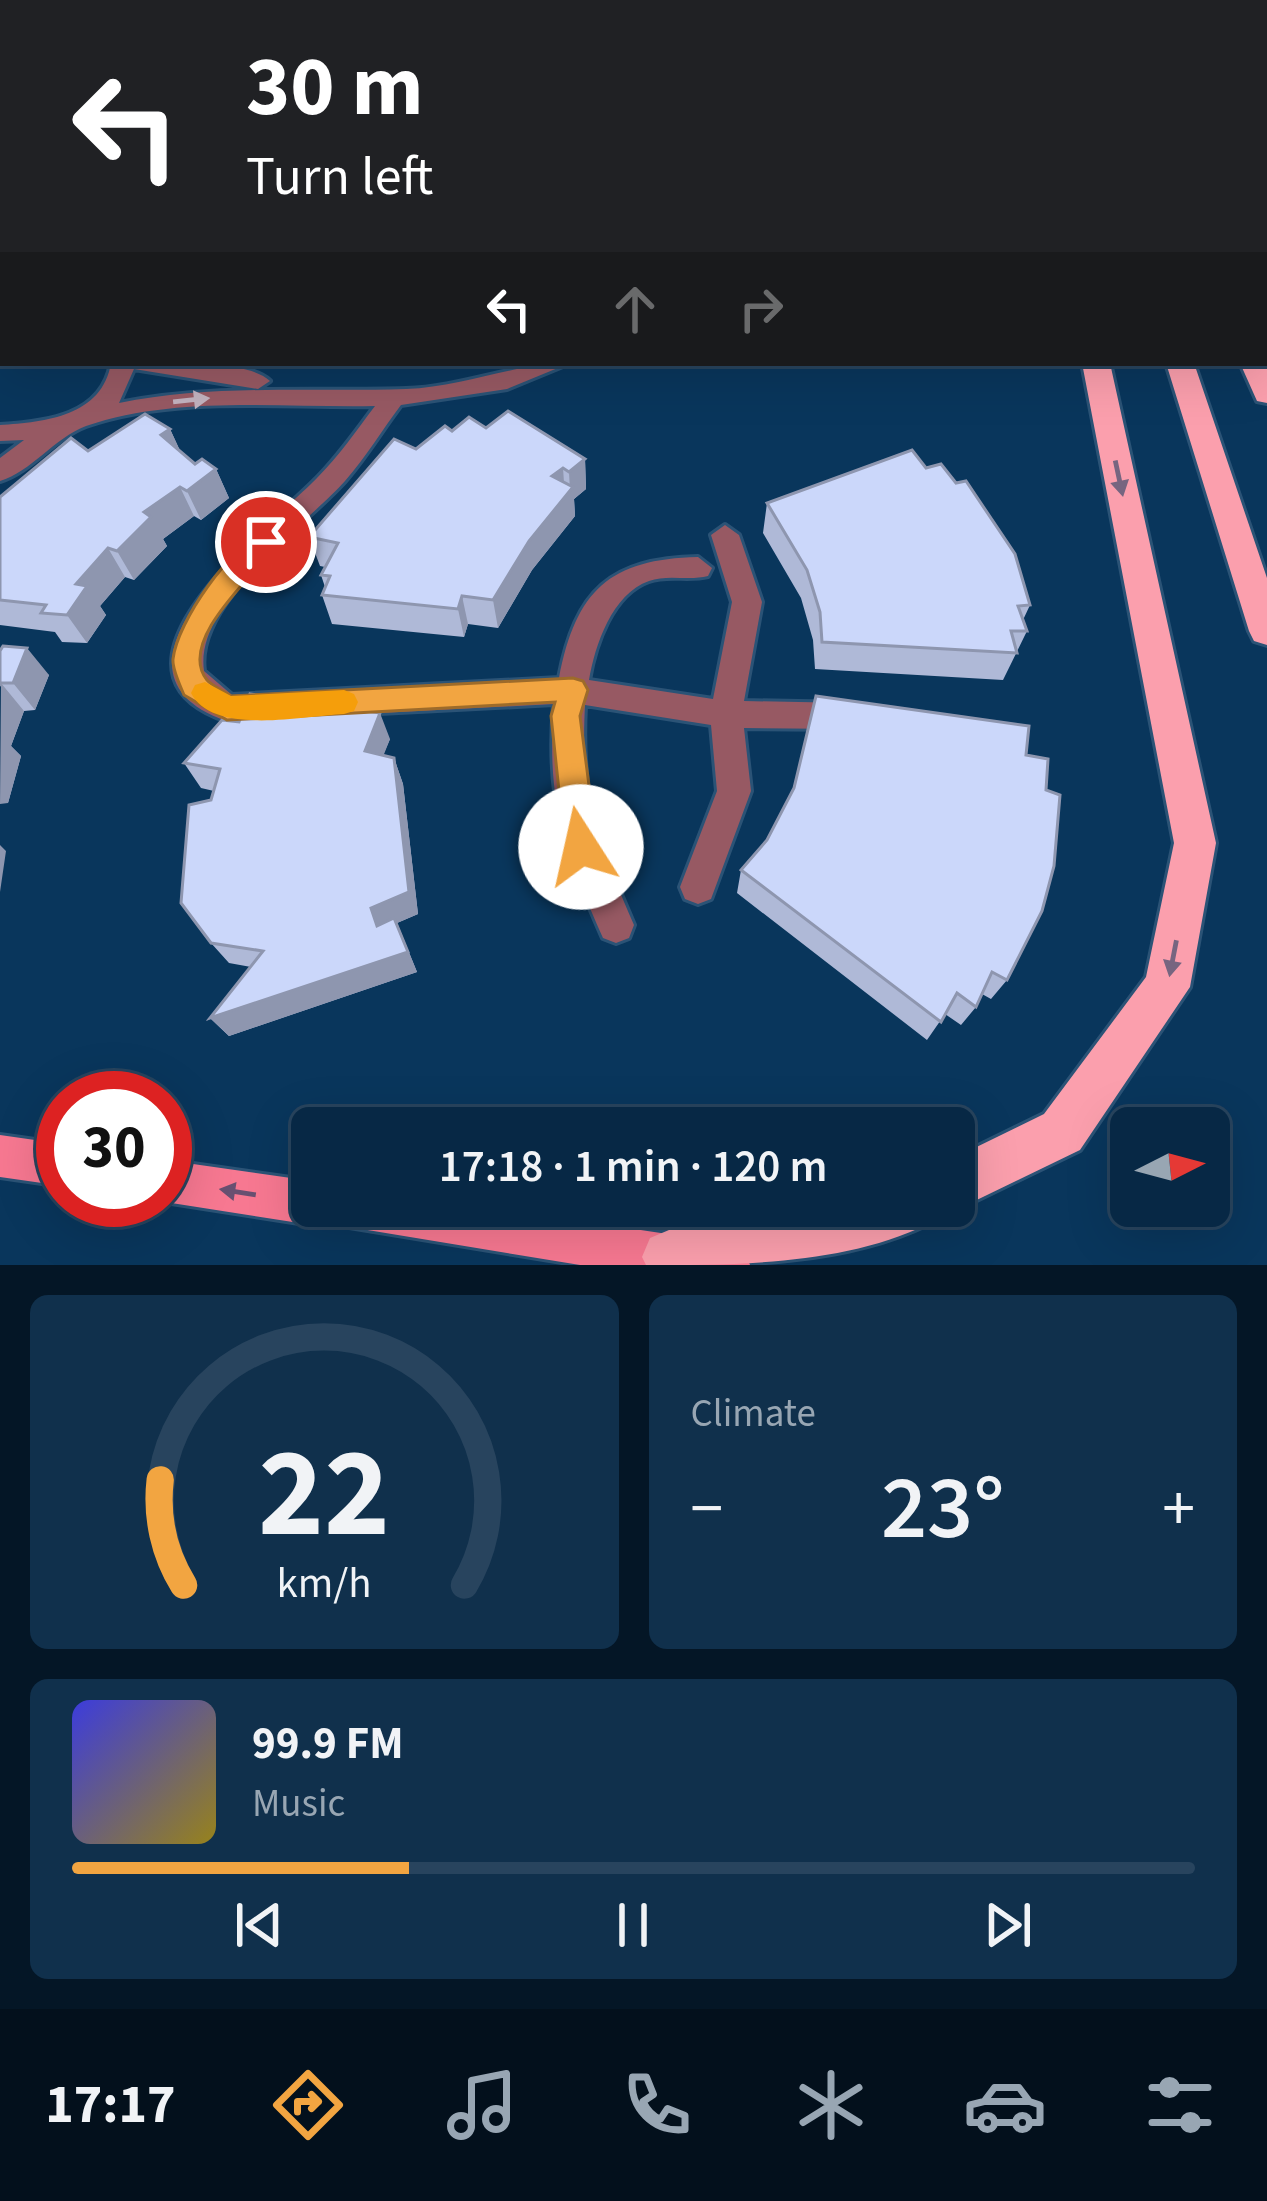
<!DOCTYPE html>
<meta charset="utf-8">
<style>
:root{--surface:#072845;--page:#10304c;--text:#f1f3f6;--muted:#98a6b3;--line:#28445e;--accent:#f2a541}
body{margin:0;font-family:"Source Sans 3",sans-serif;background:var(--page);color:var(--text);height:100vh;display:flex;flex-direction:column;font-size:45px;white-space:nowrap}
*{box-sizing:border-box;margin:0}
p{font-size:39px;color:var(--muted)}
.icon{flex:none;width:66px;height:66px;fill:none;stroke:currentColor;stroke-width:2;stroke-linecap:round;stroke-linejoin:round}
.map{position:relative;height:1265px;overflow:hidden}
.side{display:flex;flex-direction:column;gap:30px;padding:30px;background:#041626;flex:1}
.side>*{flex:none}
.banner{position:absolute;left:0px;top:0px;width:1269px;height:366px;box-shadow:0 12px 48px #0002,0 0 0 3px var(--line);background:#202124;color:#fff;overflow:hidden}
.needle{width:78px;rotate:84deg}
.controls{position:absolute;left:1110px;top:1107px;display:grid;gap:24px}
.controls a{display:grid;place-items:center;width:120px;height:120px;border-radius:18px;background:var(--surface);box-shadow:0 12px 48px #0002,0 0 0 3px var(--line);font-size:60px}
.speed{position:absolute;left:36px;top:1071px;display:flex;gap:24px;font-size:60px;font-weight:700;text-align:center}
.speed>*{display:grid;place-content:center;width:156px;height:156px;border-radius:50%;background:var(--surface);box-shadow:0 12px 48px #0002,0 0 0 3px var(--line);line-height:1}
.speed .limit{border:18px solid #d22;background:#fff;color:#111}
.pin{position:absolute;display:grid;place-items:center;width:102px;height:102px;color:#fff;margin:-51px;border:6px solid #fff;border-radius:50%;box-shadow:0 3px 12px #0007}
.me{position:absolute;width:132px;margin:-66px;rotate:350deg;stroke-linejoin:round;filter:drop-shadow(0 0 9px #0008)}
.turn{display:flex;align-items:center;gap:42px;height:252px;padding:0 48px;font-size:54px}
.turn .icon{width:156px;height:156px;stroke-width:2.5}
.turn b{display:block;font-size:84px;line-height:102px}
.lanes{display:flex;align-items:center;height:114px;padding:0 48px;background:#0003;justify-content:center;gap:60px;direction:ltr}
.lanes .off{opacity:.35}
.big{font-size:90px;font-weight:600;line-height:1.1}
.side .widget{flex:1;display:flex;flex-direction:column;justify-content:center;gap:18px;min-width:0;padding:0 42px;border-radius:18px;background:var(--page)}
.side .dial{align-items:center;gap:0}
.dial svg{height:312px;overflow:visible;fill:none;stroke:var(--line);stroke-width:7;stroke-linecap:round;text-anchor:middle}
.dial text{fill:var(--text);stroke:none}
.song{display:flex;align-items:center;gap:36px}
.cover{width:144px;height:144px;border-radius:18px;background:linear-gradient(135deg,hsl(240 70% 55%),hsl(50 70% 35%))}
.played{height:12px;border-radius:6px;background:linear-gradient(90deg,var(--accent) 30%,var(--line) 30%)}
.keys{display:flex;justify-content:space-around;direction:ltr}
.heat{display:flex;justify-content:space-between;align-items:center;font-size:66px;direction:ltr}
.side .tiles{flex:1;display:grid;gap:30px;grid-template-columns:1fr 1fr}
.widget:last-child{grid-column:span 2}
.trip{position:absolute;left:291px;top:1107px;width:684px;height:120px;border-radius:18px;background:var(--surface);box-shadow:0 12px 48px #0002,0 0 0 3px var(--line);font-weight:600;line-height:120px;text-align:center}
.tab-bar{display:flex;height:192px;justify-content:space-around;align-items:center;background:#03101c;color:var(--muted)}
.tab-bar .icon{width:84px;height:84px}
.tab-bar .current{color:var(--accent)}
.tab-bar b{font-size:54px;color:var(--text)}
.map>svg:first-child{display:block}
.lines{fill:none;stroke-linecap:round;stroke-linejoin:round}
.minor-casing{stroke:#2b5376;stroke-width:6}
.major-casing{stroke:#2b5376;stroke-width:6}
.highway-casing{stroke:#2b5376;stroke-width:6}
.minor{fill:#975963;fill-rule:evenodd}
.major{fill:#f77891;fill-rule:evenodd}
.highway{fill:#fb9fad;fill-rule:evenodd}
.wall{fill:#afb9d7}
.shaded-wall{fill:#8e96af}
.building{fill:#cbd7fa;stroke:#8e96af;stroke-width:3}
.oneway{fill:#c2b2bf}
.oneway2{fill:#766580}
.oneway3{fill:#685071}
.route{fill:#f2a541;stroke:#9d6b2a;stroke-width:3}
.slow{fill:#f59e0b}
</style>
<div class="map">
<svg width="1267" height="1265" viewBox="0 0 1267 1265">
<rect width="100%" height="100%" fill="#09365c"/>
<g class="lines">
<defs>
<path id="minor" d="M686 0H702L685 3Z
M0 326H3V340H0Z
M111 363C147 363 245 357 270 381L258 389 134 369 119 403C213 384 311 392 406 389 463 387 515 363 570 363L507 389 401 405C382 430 366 457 345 481 304 527 194 602 204 671L232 695 559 678C576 590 610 559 698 557L712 568 708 576C689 581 667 574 649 581 612 594 595 645 589 680L713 699 732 602 711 535 725 525 739 535 762 602 744 701 849 703 860 707 865 716 860 725 849 729 744 728 751 791 711 899 698 904 685 899 680 887 717 791 711 725 585 705C580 803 597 838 634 925L629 938 616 943 603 938C564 849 546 802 554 704L227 721C80 671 269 527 317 478 339 456 356 431 375 406 282 408 176 395 86 426 54 438 31 472 0 481V458L24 440 0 441V425C46 422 102 416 111 363Z"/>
<path id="major" d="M0 1135 63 1144V1186L0 1177Z
M165 1160 312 1181V1206H480L728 1243 744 1249 750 1265H580L319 1222 312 1225 165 1202 159 1200H165Z"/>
<path id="highway" d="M1011 0H1029L1030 3H1012Z
M1043 0H1061L1062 3H1044Z
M1104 0H1122L1123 3H1105Z
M1266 270H1267V288H1266Z
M1266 360 1267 361V403L1257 401 1240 363Z
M1082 363H1110L1216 843 1190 987 1080 1150 954 1211 943 1206H954V1158L1044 1114 1146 977 1174 843Z
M1166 363H1194L1267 578V645L1254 641 1249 631Z
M796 1206H936L928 1224C844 1265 738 1265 646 1265L642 1257 650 1238 669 1230Z"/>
</defs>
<!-- minor casing -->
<use href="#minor" class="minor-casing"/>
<!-- major casing -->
<use href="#major" class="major-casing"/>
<!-- highway casing -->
<use href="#highway" class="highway-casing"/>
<!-- minor -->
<use href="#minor" class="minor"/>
<!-- major -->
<use href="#major" class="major"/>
<!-- highway -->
<use href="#highway" class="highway"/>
</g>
<!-- wall -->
<path class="wall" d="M486 428 585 459 586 489 574 499 575 516 532 570 498 628 468 624 464 637 332 624 322 595 325 587 321 575 325 567 320 566 309 537 416 449 452 431Z
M170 429 180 451 195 464 216 469 229 498 201 520 194 516 163 539 167 546 134 580 125 577 100 606 106 615 87 643 62 642 55 632 0 625V497L88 451Z
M767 503 1030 605 1023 620 1027 631 1003 680 815 669 813 640 801 598 763 533Z
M0 651 49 675 35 710 24 711 11 746 21 756 8 803Z
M390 739 383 755 394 758 403 784 418 914 397 923 417 972 229 1036 210 1018 251 967 229 963 211 943V800L214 791 201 788 184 763Z
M767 840 1007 980 991 999 982 994 976 1007 961 1025 945 1014 927 1040 737 893 741 870Z"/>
<!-- shaded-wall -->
<path class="shaded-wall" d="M159 0H188L189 3H160Z
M0 84 3 91V126L0 129Z
M170 429 184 459 161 435Z
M585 459 586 489 574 499 575 516 532 570 498 628 493 600 552 476 563 468 565 497 570 491 569 472Z
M216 469 229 498 201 520 187 491Z
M180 487 194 516 163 539 167 546 134 580 117 551 144 512Z
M108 548 125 577 100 606 106 615 87 643 67 615 76 584Z
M462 596 468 624 464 637 458 609Z
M27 648 49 675 35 710 13 683Z
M1 683 24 711 11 746 21 756 8 803 0 804Z
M380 713 390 739 375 777 365 751Z
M394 758 403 784 418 914 397 923 417 972 229 1036 210 1018 377 926 371 908Z
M0 845 6 851 0 892Z"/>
<!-- building -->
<path class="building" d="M63 0H171L168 3H93Z
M3 48V65H0V50Z
M508 411 585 459 569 472 563 468 552 476 573 487 529 541 493 600 462 596 458 609 322 595 330 576 321 575 338 543 309 537 394 439 416 449 445 426 452 431 469 417 486 428Z
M145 414 170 429 161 435 195 464 202 459 216 469 187 491 180 487 144 512 151 517 117 551 108 548 76 584 87 586 67 615 41 613 46 605 0 600V497L71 438 88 451Z
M912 450 926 468 941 464 956 483 966 481 1015 554 1030 605 1018 606 1027 631H1011L1017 653 822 642 820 612 807 570 767 503Z
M3 646 27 648 13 683H1L0 686V651Z
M250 694 380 713 365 751 394 758 409 892 371 908 377 926 394 918 408 952 210 1018 263 951 211 943 181 903 189 805 211 800 220 769 184 763 222 720 239 722Z
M816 696 1029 726 1026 755 1048 759 1046 790 1060 795 1054 866 1042 911 1007 980 992 972 976 1007 957 993 941 1022 741 870 767 840 794 788Z"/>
<!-- one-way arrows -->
<defs><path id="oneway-solid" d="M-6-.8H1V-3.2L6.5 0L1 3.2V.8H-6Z" transform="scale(3)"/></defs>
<use class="oneway" href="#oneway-solid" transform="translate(191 400) rotate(-6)"/>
<g class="oneway2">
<use href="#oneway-solid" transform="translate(1119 478) rotate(78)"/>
<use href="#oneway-solid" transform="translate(1173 958) rotate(101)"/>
</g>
<use class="oneway3" href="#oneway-solid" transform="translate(238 1192) rotate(-171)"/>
<!-- route -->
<path class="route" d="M266 533 275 536 279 542C260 570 175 640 207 680 212 686 225 692 231 696L573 678 583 681 588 690 580 716 597 847 592 858 581 862 570 858 565 847 551 716 555 702 227 720 184 695C180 685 172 669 173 659 177 622 231 544 266 533Z"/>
<!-- slow -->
<path class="slow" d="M205 682 231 696 344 690 354 694 358 702 354 711 344 714C303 716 213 736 191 693L195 685Z"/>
</svg>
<div class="controls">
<a><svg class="needle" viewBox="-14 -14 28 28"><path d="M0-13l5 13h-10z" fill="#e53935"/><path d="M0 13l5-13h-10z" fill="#98a6b3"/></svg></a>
</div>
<div class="speed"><div class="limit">30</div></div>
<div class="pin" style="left:266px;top:542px;background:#d93025"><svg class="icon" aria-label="arrive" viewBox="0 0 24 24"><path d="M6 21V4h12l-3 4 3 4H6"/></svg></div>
<svg class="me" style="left:581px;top:847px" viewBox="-20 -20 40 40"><circle r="19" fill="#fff"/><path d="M0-13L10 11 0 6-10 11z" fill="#f2a541"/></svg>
<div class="trip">17:18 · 1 min · 120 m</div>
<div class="banner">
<div class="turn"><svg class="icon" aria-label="left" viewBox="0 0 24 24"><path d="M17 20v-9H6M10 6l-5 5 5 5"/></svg><div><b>30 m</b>Turn left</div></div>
<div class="lanes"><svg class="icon" aria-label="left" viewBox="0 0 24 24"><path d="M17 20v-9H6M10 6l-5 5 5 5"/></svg><svg class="icon off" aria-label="ahead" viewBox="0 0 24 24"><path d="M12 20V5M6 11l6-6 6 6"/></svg><svg class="icon off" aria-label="right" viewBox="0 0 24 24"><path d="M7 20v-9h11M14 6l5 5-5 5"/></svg></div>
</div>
</div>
<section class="side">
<div class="tiles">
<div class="widget dial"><svg viewBox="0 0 100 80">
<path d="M14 69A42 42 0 1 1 86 69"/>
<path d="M14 69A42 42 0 0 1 8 42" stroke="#f2a541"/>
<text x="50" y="56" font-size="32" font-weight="700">22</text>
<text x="50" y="72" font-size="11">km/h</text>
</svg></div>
<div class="widget"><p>Climate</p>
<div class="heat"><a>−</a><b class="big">23°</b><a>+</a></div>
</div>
<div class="widget">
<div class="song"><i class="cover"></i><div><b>99.9 FM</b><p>Music</p></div></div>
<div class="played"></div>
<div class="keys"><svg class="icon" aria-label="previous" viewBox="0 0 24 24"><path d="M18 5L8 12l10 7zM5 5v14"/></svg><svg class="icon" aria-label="pause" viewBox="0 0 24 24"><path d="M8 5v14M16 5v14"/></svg><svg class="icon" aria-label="next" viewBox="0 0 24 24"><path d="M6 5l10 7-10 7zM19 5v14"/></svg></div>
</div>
</div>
</section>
<nav class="tab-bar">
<b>17:17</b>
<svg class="icon current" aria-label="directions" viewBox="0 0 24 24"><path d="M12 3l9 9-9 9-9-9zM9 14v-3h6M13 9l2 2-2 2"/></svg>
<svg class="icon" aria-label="music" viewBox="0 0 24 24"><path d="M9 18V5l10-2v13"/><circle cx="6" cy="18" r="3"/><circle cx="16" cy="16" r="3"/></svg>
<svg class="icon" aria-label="phone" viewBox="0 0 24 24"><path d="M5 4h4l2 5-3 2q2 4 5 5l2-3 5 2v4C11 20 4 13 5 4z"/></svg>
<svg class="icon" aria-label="climate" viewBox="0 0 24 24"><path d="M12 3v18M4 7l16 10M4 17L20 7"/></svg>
<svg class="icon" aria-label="car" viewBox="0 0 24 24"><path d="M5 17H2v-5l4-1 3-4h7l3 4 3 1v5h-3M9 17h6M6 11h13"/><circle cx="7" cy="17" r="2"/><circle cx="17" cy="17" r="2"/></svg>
<svg class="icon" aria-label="filters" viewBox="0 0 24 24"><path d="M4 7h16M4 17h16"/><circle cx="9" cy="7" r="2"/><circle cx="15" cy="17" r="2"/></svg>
</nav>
